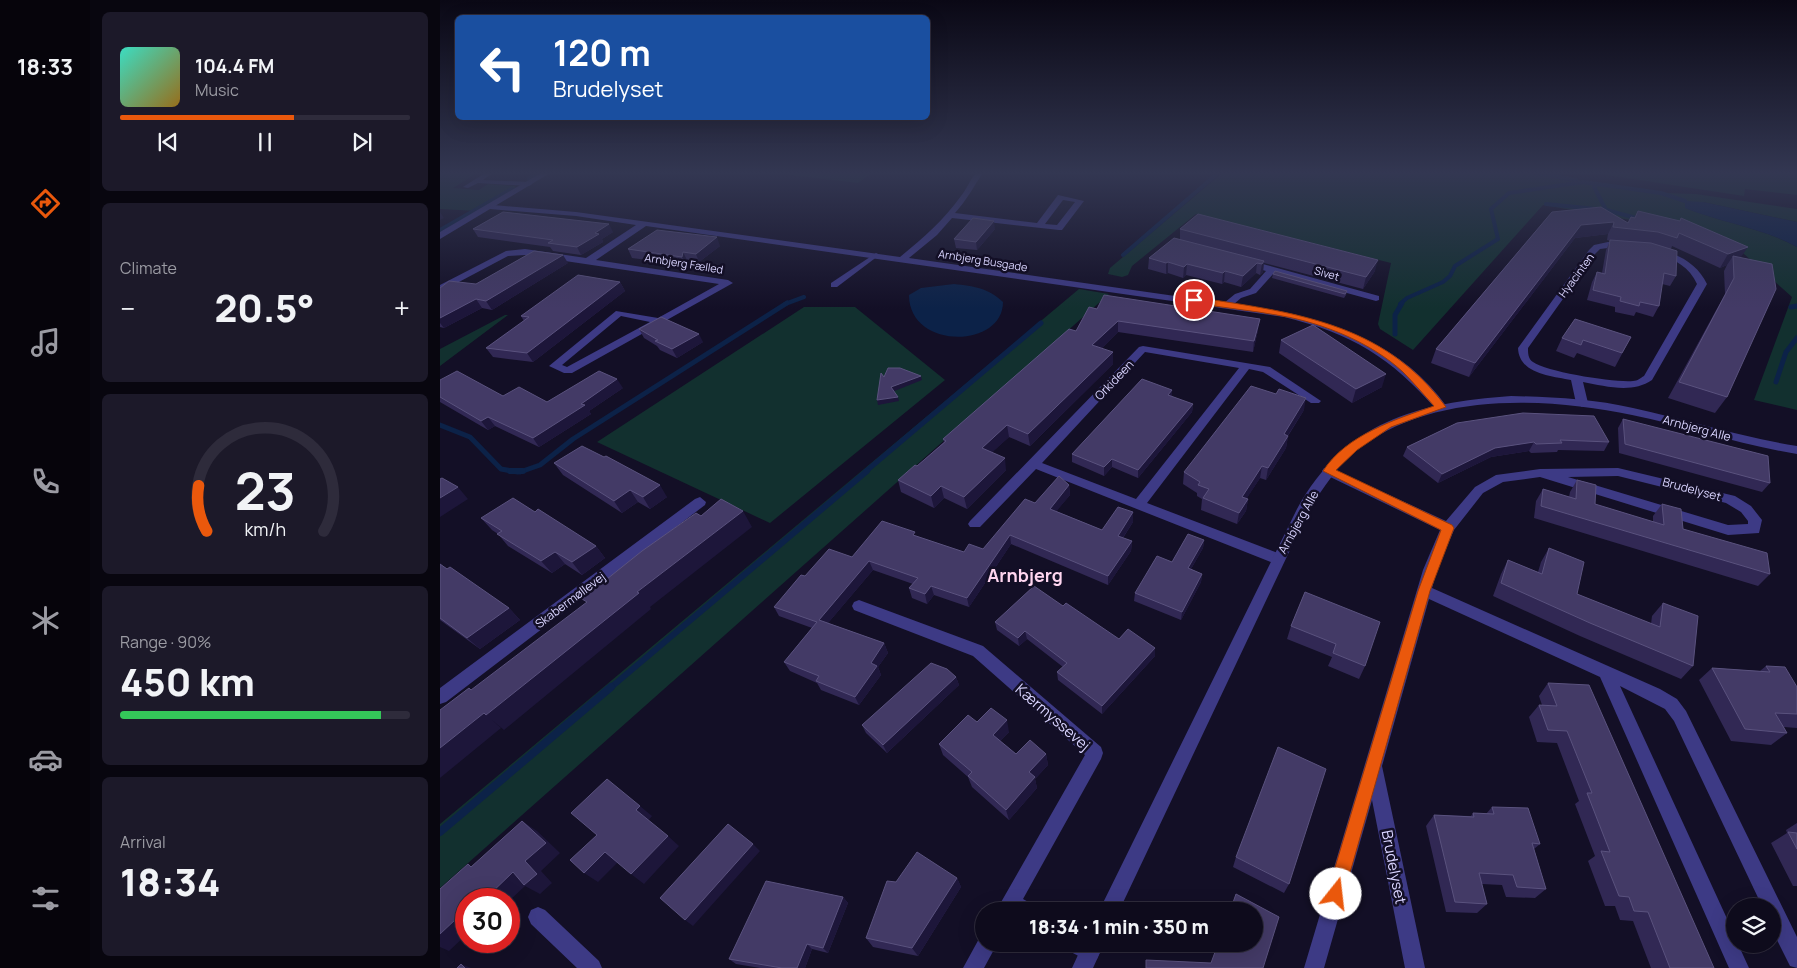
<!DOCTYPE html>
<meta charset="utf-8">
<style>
:root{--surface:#0e0b1c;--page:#1c1929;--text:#f1f3f6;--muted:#9b9ba3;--line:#2e2b3b;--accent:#ea580c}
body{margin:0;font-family:Manrope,sans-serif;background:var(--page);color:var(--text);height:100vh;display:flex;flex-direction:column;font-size:19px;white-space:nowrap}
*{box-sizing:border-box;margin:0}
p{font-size:16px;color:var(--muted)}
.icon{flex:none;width:28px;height:28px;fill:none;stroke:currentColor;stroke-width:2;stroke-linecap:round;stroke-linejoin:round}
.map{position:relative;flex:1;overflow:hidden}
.details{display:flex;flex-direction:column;gap:12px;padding:12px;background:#08060f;width:350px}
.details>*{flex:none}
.hud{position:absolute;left:15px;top:15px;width:475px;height:105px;border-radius:8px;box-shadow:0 5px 20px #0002,0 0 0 1px var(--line);background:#1a4fa0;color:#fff;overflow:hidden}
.fabs{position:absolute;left:1286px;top:898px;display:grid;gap:10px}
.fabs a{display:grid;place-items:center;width:55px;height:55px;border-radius:50%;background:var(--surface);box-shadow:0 5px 20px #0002,0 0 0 1px var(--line);font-size:25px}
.speed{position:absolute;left:15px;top:888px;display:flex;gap:10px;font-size:25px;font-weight:700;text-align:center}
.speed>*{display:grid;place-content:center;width:65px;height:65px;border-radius:50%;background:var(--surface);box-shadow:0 5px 20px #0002,0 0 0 1px var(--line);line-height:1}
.speed .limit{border:8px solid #d22;background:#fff;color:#111}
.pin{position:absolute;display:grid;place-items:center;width:42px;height:42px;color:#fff;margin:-21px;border:2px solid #fff;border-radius:50%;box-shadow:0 1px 5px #0007}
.me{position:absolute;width:55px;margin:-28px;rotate:16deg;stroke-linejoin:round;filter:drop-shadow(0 0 4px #0008)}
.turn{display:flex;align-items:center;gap:18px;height:105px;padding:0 15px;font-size:22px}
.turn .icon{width:65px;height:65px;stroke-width:2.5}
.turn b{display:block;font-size:35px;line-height:42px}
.big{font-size:38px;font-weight:800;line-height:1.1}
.details .tile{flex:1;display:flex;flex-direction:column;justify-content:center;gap:8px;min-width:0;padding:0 18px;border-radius:8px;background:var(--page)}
.details .dial{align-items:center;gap:0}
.dial svg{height:130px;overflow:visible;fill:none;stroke:var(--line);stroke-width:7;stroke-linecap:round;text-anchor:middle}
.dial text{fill:var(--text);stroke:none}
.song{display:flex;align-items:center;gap:15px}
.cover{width:60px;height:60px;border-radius:8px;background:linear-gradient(135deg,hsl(170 70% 55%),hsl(40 70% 35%))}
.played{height:5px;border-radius:2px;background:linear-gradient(90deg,var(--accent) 60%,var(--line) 60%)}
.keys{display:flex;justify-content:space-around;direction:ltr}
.heat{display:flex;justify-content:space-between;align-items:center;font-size:28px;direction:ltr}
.charge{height:8px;border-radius:4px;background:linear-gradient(90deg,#34c759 90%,var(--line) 0)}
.trip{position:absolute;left:535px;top:902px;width:288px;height:50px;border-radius:25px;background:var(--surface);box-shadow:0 5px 20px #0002,0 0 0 1px var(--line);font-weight:800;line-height:50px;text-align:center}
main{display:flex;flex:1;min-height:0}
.tabs{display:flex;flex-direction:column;width:90px;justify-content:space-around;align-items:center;background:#06040b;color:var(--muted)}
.tabs .icon{width:35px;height:35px}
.tabs .selected{color:var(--accent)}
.tabs b{font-size:22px;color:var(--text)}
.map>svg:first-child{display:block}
.green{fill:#12302f}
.water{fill:#0c2248}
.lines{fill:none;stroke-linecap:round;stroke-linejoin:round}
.stream-far3{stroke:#0c2248;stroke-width:4}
.stream-far2{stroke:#0c2248;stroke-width:5}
.stream-far1{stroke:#0c2248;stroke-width:6}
.stream{stroke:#0c2248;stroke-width:8}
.service{fill:#3d3a85;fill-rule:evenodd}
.minor{fill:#3d3a85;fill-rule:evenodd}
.tertiary{fill:#3d3a85;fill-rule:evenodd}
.wall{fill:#312854}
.shaded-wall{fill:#1d163a}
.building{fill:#433a66;stroke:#5a527e}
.route{fill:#ea580c;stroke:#983908}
.labels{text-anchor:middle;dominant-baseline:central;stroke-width:5;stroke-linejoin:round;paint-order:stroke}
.far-street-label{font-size:11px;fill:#d9d4ff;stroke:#130f26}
.street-label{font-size:12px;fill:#d9d4ff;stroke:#130f26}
.near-street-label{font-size:15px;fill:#d9d4ff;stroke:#130f26}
.district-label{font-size:18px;font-weight:bold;fill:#ffd6f0;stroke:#130f26}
</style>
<main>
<nav class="tabs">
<b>18:33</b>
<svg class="icon selected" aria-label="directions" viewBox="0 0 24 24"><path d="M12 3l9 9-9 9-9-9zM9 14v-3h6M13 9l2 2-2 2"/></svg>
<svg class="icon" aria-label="music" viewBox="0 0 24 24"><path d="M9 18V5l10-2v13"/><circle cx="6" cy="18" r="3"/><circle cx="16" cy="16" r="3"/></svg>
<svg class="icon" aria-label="phone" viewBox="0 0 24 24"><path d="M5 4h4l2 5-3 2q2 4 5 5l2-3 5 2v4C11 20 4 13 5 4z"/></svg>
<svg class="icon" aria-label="climate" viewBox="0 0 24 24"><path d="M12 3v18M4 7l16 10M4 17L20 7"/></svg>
<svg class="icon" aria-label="car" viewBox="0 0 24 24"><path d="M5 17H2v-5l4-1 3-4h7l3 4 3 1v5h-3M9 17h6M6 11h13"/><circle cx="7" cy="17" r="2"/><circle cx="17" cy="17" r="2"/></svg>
<svg class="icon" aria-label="filters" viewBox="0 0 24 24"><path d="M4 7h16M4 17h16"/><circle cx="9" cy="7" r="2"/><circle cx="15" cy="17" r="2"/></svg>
</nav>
<section class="details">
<div class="tile">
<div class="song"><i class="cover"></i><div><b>104.4 FM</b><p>Music</p></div></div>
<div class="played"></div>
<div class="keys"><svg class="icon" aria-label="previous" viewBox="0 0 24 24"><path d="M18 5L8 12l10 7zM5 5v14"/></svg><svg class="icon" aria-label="pause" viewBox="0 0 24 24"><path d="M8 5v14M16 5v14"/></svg><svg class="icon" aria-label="next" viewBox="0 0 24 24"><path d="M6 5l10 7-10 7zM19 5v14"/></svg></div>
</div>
<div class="tile"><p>Climate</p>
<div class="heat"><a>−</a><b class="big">20.5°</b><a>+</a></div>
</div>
<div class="tile dial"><svg viewBox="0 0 100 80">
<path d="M14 69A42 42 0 1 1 86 69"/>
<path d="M14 69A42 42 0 0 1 9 41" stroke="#ea580c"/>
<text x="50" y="56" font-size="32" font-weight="700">23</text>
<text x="50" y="72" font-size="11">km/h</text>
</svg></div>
<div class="tile"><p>Range · 90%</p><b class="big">450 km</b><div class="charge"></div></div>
<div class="tile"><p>Arrival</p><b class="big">18:34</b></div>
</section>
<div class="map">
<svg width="1357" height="968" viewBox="0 0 1357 968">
<rect width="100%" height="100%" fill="#130f26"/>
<!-- green -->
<path class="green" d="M0 173H37L13 188 39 190 48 184 75 186 76 188 37 211 0 209Z
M334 173H432L418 183Z
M782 173H1089L1130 181 1141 180 1226 193 1256 194 1357 209V222L1263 202H1245L1246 208C1282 223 1323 228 1357 247V410L1314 400 1352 297 1284 236 1103 205 973 350 940 329 938 324 951 263 756 214 692 266 688 275 682 277 668 274 670 268Z
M1153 173H1357V195L1305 189 1304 196Z
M639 289 669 294 0 888V824Z
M364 307H415L505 380 330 523 157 442Z
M65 315H68L0 366V349Z"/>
<!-- water -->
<path class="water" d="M1245 201 1263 202 1357 222V247C1323 228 1282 223 1245 208Z
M514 284C534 286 548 288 563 302 563 349 469 350 469 295L481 288Z"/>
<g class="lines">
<!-- stream-far3 -->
<path class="stream-far3" d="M1096 173 1136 180
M89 179 98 173
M1157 184 1154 187 1166 210
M1106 204 1166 210 1200 219
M0 230 72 189
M683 255 778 173
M345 304 364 297
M960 304 967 298 1003 282 1010 276 1015 266 1058 239 1051 209 1069 193 1143 182 1221 193 1245 201"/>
<!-- stream-far2 -->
<path class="stream-far2" d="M1351 307 1357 306
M955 334V315L962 303
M1336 382 1346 352 1357 338
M0 425 30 437 61 469 78 472
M80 472 100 465 133 439 347 303
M425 472 601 323"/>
<!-- stream-far1 -->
<path class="stream-far1" d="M70 471H83
M169 689 427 471"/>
<!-- stream -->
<path class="stream" d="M0 832 171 687"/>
<!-- service -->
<path class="service" d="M45 173H53L43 180 89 182 92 184 89 186 38 183 28 188 23 187Z
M436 253 438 254V256L397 287H391V283Z"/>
<!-- minor -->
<path class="minor" d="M536 173H543C533 187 527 200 515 213L597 223 618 195 644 201 622 230H619L512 218 497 235 469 258 784 303 795 294 810 289 826 271 805 265V261L808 260 939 296V300L936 301 834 273 816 293 801 298 794 304C874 315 957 336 1007 407L1005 410H997C950 357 913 334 844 317L206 226 156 260 288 280 293 283 132 373H124L109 366 176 311 218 318 279 284 85 255 68 256 0 292V285L66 251 85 249 146 258 196 225 136 216 50 209V205H53L136 212 460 257C482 239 504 220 521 196 527 189 529 181 536 173ZM623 200 635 202 617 225 605 224ZM181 316 210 322 127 367 122 365Z
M1168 242C1203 245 1250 248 1267 284L1212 380C1192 394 1165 386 1143 382L1148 403 1142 407 1136 403 1131 380C1111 376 1079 374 1078 348L1149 250 1154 245ZM1168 248C1199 249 1243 252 1257 284L1204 376C1200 378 1198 381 1193 381 1176 383 1107 372 1093 362 1088 359 1088 353 1088 348L1155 254 1160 249Z
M703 346 830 367 881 401 879 403H871L823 372 809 369 707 503 843 555 845 559 843 563 838 564 833 563 596 469 540 527H530L528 524 530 521 699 347ZM705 352 799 368 696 499 602 463Z
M888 467 1006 521 1035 487 1056 475 1100 469 1178 468 1295 496 1311 506 1322 520 1319 533 1288 535 1100 477 1063 482 1043 493 1014 530 997 570 992 588 1220 689 1237 699 1246 711 1357 937V968L1350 966 1332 930V906H1322L1234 721 1225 709 1180 686 1295 936V944H1298L1309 968H1289L1160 677 989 599 942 766 985 968H965L932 800 884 968H864L983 570 1000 530 884 474 882 471 884 468ZM1178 476 1286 503 1301 512 1308 521V524L1288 525 1128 477Z
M260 497 266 502 265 505 6 702 0 704V688L255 499Z
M419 600 543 646 661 747 663 753 661 759 583 899 592 904 595 911H556L645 755 533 656 414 610 412 606 414 602Z
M98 907 105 910 159 961 162 968H137L91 924 88 917 91 910Z
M544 935V944H557L544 968H523L540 937Z
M626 944H655L660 952 657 959 650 962 629 951Z"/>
<!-- tertiary -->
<path class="tertiary" d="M101 173H110L0 239V232Z
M1071 396C1112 397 1153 399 1193 408 1248 420 1301 437 1357 446V454C1301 445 1247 426 1192 415 1107 397 994 392 921 447 898 464 884 487 869 510L679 911H659L857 509C906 421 976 403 1071 396Z
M643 944H664L653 968H632Z"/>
</g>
<!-- wall -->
<path class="wall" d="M1198 211 1301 257 1287 397 1275 413 1228 398 1285 294 1284 271 1287 265 1280 268 1232 246 1231 249 1236 276 1230 286 1222 284 1219 306 1213 317 1196 312 1194 316 1175 312V307L1147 300 1152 282 1157 272 1162 273 1166 250 1170 241 1167 240 1168 234 1135 238 1029 377 991 363 996 349 1112 212 1188 223 1194 218Z
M33 229 173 232 162 239 163 242 141 255 113 251 110 247 38 237Z
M555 229 537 250 516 248 514 239Z
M740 229 935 271 923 289 824 263 823 272 820 275 816 273 801 287 784 282 782 284 746 275 743 278 728 273 726 274 708 269 709 258 740 239Z
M280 246 259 262 247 260 246 265 192 258 188 249Z
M128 263 52 310 42 308 4 328 0 327V288L36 284Z
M833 274 907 291 906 295 904 298 832 278Z
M180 282 185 291 93 362 53 357 46 348 84 321 81 316Z
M657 309 818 330 813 352 678 332 661 349 673 364 590 446 569 437 552 452 566 470 527 509 504 498 494 508 461 492 458 480 477 466 504 442 503 439 636 331Z
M199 329 263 342 237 358 220 350 217 346 204 338Z
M1191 337 1175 367 1137 353 1134 358 1116 351 1122 338Z
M841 340 942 387 912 403 839 353Z
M0 380 63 396 107 402 183 388 149 411 151 414 99 447 55 426 48 430 0 402Z
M732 397 753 404 752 412 698 478 672 467 664 476 632 462V454Z
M864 410 848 436 846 448 826 480 820 478 806 499H808L806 511 797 524 761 510 762 499 757 496V493L743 484 744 472Z
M1183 419 1330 483 1322 492 1179 453 1178 428Z
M1017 423 1169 442 1164 451 1118 450 1117 452 1091 453 1089 451 1051 457 998 483 963 456 967 447Z
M114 463 227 497 210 509 198 502 182 513 123 475Z
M1137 480 1155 504 1213 522V516L1222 504 1243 529 1330 574 1318 586 1094 518 1096 501 1103 489 1129 497 1130 492Z
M629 485 630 495 616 511 662 530 693 512V522L683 538 692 541 691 551 668 585 571 544 529 607 494 595 487 604 472 598 469 588 473 584 433 570 388 623 444 643 448 653 438 667 441 675 419 705 381 690 377 683 350 671 344 662 372 628 339 616 334 607 365 576 412 557 476 536 524 552 543 549 595 503Z
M95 512 156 546 165 558 142 575 125 564 112 573 68 546 58 534 52 530 41 518Z
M764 540 763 548 751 569 762 574 761 582 741 620 694 601 695 593 732 562Z
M1109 548 1137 594 1211 624 1212 616 1223 603 1253 666 1241 679 1140 636 1053 596 1061 574 1068 560 1098 572 1101 562Z
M0 564 69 608 80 620 40 649 0 620Z
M865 592 925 666 919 679 888 666 892 657 847 639 851 626Z
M623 606 679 639 715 648V656L662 714 618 680 617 672 623 667 587 639 579 646 557 630 555 622Z
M1326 666 1357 687V728L1344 727 1347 733 1331 745 1291 741 1259 680 1272 668 1320 671Z
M516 677 519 685 447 753 426 733 422 725Z
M1108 683 1274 968H1211L1193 921 1180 920 1175 906H1165L1148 861 1155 856 1135 804 1139 801 1117 743 1097 742 1089 717 1099 705H1102L1099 696Z
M537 722 569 732 560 741 576 754H606L608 765 595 779 597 788 569 820 532 787 528 777 503 755 499 744Z
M1052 807 1100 844 1094 849 1106 889 1095 898 1066 897 1062 885 1042 884 1047 904 1037 913 1006 912 986 826 994 815 1031 816 1033 813 1046 814Z
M1357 823V886H1353L1331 843 1347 833 1346 830Z
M796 857 849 884 844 893 793 867Z
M517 878 521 887 478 956 433 947 426 938 456 882Z
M403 897 408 903 388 953 372 949 365 968H320L296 964 289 959Z"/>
<!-- shaded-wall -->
<path class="shaded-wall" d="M0 212 4 218 0 220Z
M554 221 555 229 537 250 536 242Z
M1174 222 1168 234 1135 238 1029 377 1035 363 1141 225Z
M169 224 173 232 162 239 163 242 141 255 137 247 155 233Z
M277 237 280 246 259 262 256 254Z
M1308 247 1299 260 1293 256 1287 265 1280 268 1288 254Z
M243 252 247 260 246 265 242 257Z
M123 255 128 263 52 310 46 301Z
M938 260 935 271 923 289 926 277Z
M824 261 823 272 820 275 822 264Z
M728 262V273L726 274V263Z
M817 263 816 273 801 287 803 276Z
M747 264 746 275 743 278 744 267Z
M785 271 784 282 782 284 783 273Z
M180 282 185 291 93 362 87 353Z
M36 299 42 308 4 328 0 323V318Z
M820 319 818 330 813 352 814 341Z
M678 321V332L653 357 652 345Z
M259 334 263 342 237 358 232 349Z
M673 352V364L590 446 588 434Z
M946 374 942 387 912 403 916 389Z
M481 376 482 380 452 392 451 387Z
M177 379 183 388 149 411 151 414 99 447 93 438Z
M732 390V398L728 395Z
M458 397 459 401 438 405 437 400Z
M866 398 864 410 841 446 844 434Z
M753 404 752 412 698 478V470Z
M48 417 55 426 48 430 41 421Z
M567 425 569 437 544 460 542 448Z
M848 436 846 448 826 480 828 468Z
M1094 442 1089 451 1051 457 998 483 1002 474 1055 448Z
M565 458 566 470 527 509 524 497Z
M672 459V467L664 476V467Z
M822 466 820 478 800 509 802 497Z
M220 485 227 497 210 509 203 497Z
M629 485 630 495 611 518 610 509Z
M501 486 504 498 494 508 491 496Z
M18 487 28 499 0 517V498Z
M190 490 198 502 182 513 174 501Z
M808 499 806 511 797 524 799 513Z
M303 511 312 527 210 607 211 609 64 730 46 715 197 592Z
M693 512V522L678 545V536Z
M570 535 571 544 529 607 527 598Z
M764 540 763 548 747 576 748 568Z
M692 541 691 551 668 585V576Z
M156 546 165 558 142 575 132 562Z
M115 552 125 564 112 573 101 561Z
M429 561 433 570 383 629 379 620Z
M762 574 761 582 741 620 742 612Z
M491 586 494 595 487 604 485 594Z
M69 608 80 620 40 649 27 638Z
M585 631 587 639 579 646 578 638Z
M444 643 448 653 438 667 441 675 419 705 415 697 431 663Z
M715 648V656L662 714V706Z
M516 677 519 685 447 753 443 745Z
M44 713 61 728 0 778V748Z
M567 720 569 732 555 746 553 735Z
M606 754 608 765 595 779 597 788 569 820 566 810 589 772Z
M200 806 212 816 208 821 196 810Z
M82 821 97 831 120 853 101 871 112 883 100 894 85 886 69 901V899H45L85 861Z
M228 836 239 846 204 884 191 874Z
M313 844 320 851 253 926 245 920Z
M165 852 178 862 158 882 144 873Z
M517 878 521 887 478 956 472 948Z
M403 897 408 903 388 953 383 948Z
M16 919 26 924V935L9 951 0 947V934Z
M367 944 372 949 365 968H357Z
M21 964 31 968H25Z"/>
<!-- building -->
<path class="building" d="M1161 207 1188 223 1191 217 1195 218 1198 211 1240 221 1241 218 1308 247 1288 254 1239 233 1237 238 1218 232 1173 227 1174 222 1141 225 1035 363 996 349 1112 212Z
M63 212 169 224 155 233 159 234 137 247 108 243 113 240 33 229Z
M758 214 938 260 926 277 740 229Z
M533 218 554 221 536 242 514 239Z
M217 230 277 237 256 254 243 252 242 257 188 249Z
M734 238 824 261 822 264 817 263 803 276 785 271 783 273 747 264 744 267 728 262 726 263 709 258Z
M1170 240 1211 243 1237 251 1236 276 1224 273 1219 306 1200 302 1199 306 1180 301 1181 297 1153 290 1157 272 1165 274Z
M94 251 123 255 46 301 36 299 0 318V288L9 281 36 284Z
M1293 256 1332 264 1336 289 1287 397 1239 382 1294 278Z
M835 271 907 291 905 294 833 274Z
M138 275 180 282 87 353 46 348 89 317 81 316Z
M664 295 820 319 814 341 678 321 652 345 673 352 588 434 567 425 542 448 565 458 524 497 501 486 491 496 458 480 475 465 477 466 506 441 503 439 629 329 636 331 649 307 657 309Z
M221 317 259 334 232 349 215 341 218 340 199 329Z
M1135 319 1191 337 1182 353 1143 340 1141 345 1122 338Z
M873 325 946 374 916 389 841 340Z
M448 368H460L481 376 451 387 458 397 437 400 441 373 444 377Z
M17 371 63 396 79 387 107 402 159 371 177 379 141 404 145 405 93 438 48 417 41 421 0 397V380Z
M702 379 732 390 728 395 753 404 698 470 672 459 664 467 632 454Z
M811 386 836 394 839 389 866 398 844 434 848 436 828 468 822 466 802 497 808 499 799 513 763 498 769 489 758 485 760 482 744 472Z
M1083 413 1154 416 1169 442 1120 440 1122 443 1096 444 1094 442 1055 448 1002 474 967 447 1017 423Z
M1183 419 1328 456 1330 483 1185 444Z
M142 446 164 457 166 456 220 485 203 497 190 490 174 501 114 463Z
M619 476 629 485 610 509 662 530 678 507 693 512 678 536 692 541 668 576 570 535 527 598 491 586 485 594 469 588 478 578 429 561 379 620 444 643 431 663 437 666 415 697 376 681 379 676 344 662 377 622 334 607 361 575 365 576 389 549 412 557 442 521 475 532 473 535 524 552 529 544 543 549 585 499 595 503Z
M2 478 18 487 0 498V479Z
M1137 480 1156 485 1155 504 1224 525 1222 504 1241 509 1243 529 1327 553 1330 574 1101 506 1103 489 1136 499Z
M73 498 95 512 98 509 156 546 132 562 115 552 101 561 57 534 62 531 41 518Z
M281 499 303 511 197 592 199 593 46 715 44 713 0 748V710L29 688 31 690 147 602 142 599 202 551 256 513 261 516Z
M748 534 764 540 748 568 762 574 742 612 695 593 717 556 732 562Z
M1109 548 1144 562 1137 594 1220 627 1223 603 1258 616 1253 666 1150 623 1061 583 1068 560 1102 574Z
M0 564 7 569 10 567 69 608 27 638 0 618Z
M594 586 623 606 626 603 679 639 688 629 715 648 662 706 617 672 627 663 585 631 578 638 555 622Z
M865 592 940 622 925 666 893 653 896 644 851 626Z
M491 663 507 669 516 677 443 745 422 725Z
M1326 666 1345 667 1357 687V714L1335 713 1347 733 1305 729 1272 668 1330 672Z
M1108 683 1149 685 1274 968H1230L1208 912 1194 911 1189 897 1179 896 1161 851 1170 852 1147 793H1152L1127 731 1108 730 1099 705 1117 706Z
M551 708 567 720 553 735 576 754 590 740 606 754 589 772 595 777 566 810 528 776 532 772 499 744 528 715 537 722Z
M838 747 886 769 849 884 796 857Z
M167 779 200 806 196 810 228 836 191 874 165 852 144 873 130 860 157 835 131 813Z
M1052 807 1088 808 1100 844 1092 843 1106 889 1077 887 1073 875 1039 873 1047 904 1015 902 994 815 1034 817 1033 813 1054 814Z
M82 821 106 843 85 861 97 874 84 885 73 872 45 899H26V928L16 919 0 934V889L28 864 31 867Z
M288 824 313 844 245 920 220 898Z
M1348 832 1357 833V849Z
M477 852 517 878 472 948 426 938 447 881 456 882Z
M326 881 403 897 383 948 367 944 357 968H342L289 959Z
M796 894 839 917 823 968H706V960L771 963 778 944H814V911H790Z
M21 964 25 968H17Z"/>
<!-- sky -->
<linearGradient id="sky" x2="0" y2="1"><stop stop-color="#0a0815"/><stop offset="0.56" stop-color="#333752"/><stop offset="1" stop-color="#333752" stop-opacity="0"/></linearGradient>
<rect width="1357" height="309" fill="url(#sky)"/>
<!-- route -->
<path class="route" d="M754 297C850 312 943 321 1006 407L951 427 917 450 896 470 1012 525 1014 528 990 591 904 894 902 900 896 903 889 900 887 894 978 591 1001 530 883 471C906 435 956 419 994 406 984 395 974 383 963 372 932 343 883 323 842 316 812 310 780 308 751 302L749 300Z"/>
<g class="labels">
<!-- far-street labels -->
<g class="far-street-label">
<text transform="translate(543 260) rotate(9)">Arnbjerg Busgade</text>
<text transform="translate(244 263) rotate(9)">Arnbjerg Fælled</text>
<text transform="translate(887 273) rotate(16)">Sivet</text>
<text transform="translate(1136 275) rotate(-54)">Hyacinten</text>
</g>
<!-- street labels -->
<g class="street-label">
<text transform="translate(674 380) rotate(-46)">Orkideen</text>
<text transform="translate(1257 428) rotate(15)">Arnbjerg Alle</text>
<text transform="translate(1252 489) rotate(15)">Brudelyset</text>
<text transform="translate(858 522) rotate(-61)">Arnbjerg Alle</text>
<text transform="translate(130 600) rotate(-37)">Skabermøllevej</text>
</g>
<!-- near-street labels -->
<g class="near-street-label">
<text transform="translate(613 717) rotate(41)">Kærmyssevej</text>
<text transform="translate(954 867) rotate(79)">Brudelyset</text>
</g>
<!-- district labels -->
<g class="district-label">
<text x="585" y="575">Arnbjerg</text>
</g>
</g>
</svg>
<div class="fabs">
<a><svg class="icon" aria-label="layers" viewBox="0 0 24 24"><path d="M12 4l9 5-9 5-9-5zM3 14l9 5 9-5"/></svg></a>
</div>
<div class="speed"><div class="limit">30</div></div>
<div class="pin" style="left:754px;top:300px;background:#d93025"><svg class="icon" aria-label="arrive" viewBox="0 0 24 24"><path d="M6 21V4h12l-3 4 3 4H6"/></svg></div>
<svg class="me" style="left:896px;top:894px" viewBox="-20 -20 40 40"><circle r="19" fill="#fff"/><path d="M0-13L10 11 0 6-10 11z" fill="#ea580c"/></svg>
<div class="trip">18:34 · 1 min · 350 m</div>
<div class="hud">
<div class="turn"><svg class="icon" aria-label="left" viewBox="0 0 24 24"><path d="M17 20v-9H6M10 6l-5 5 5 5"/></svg><div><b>120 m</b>Brudelyset</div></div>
</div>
</div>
</main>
